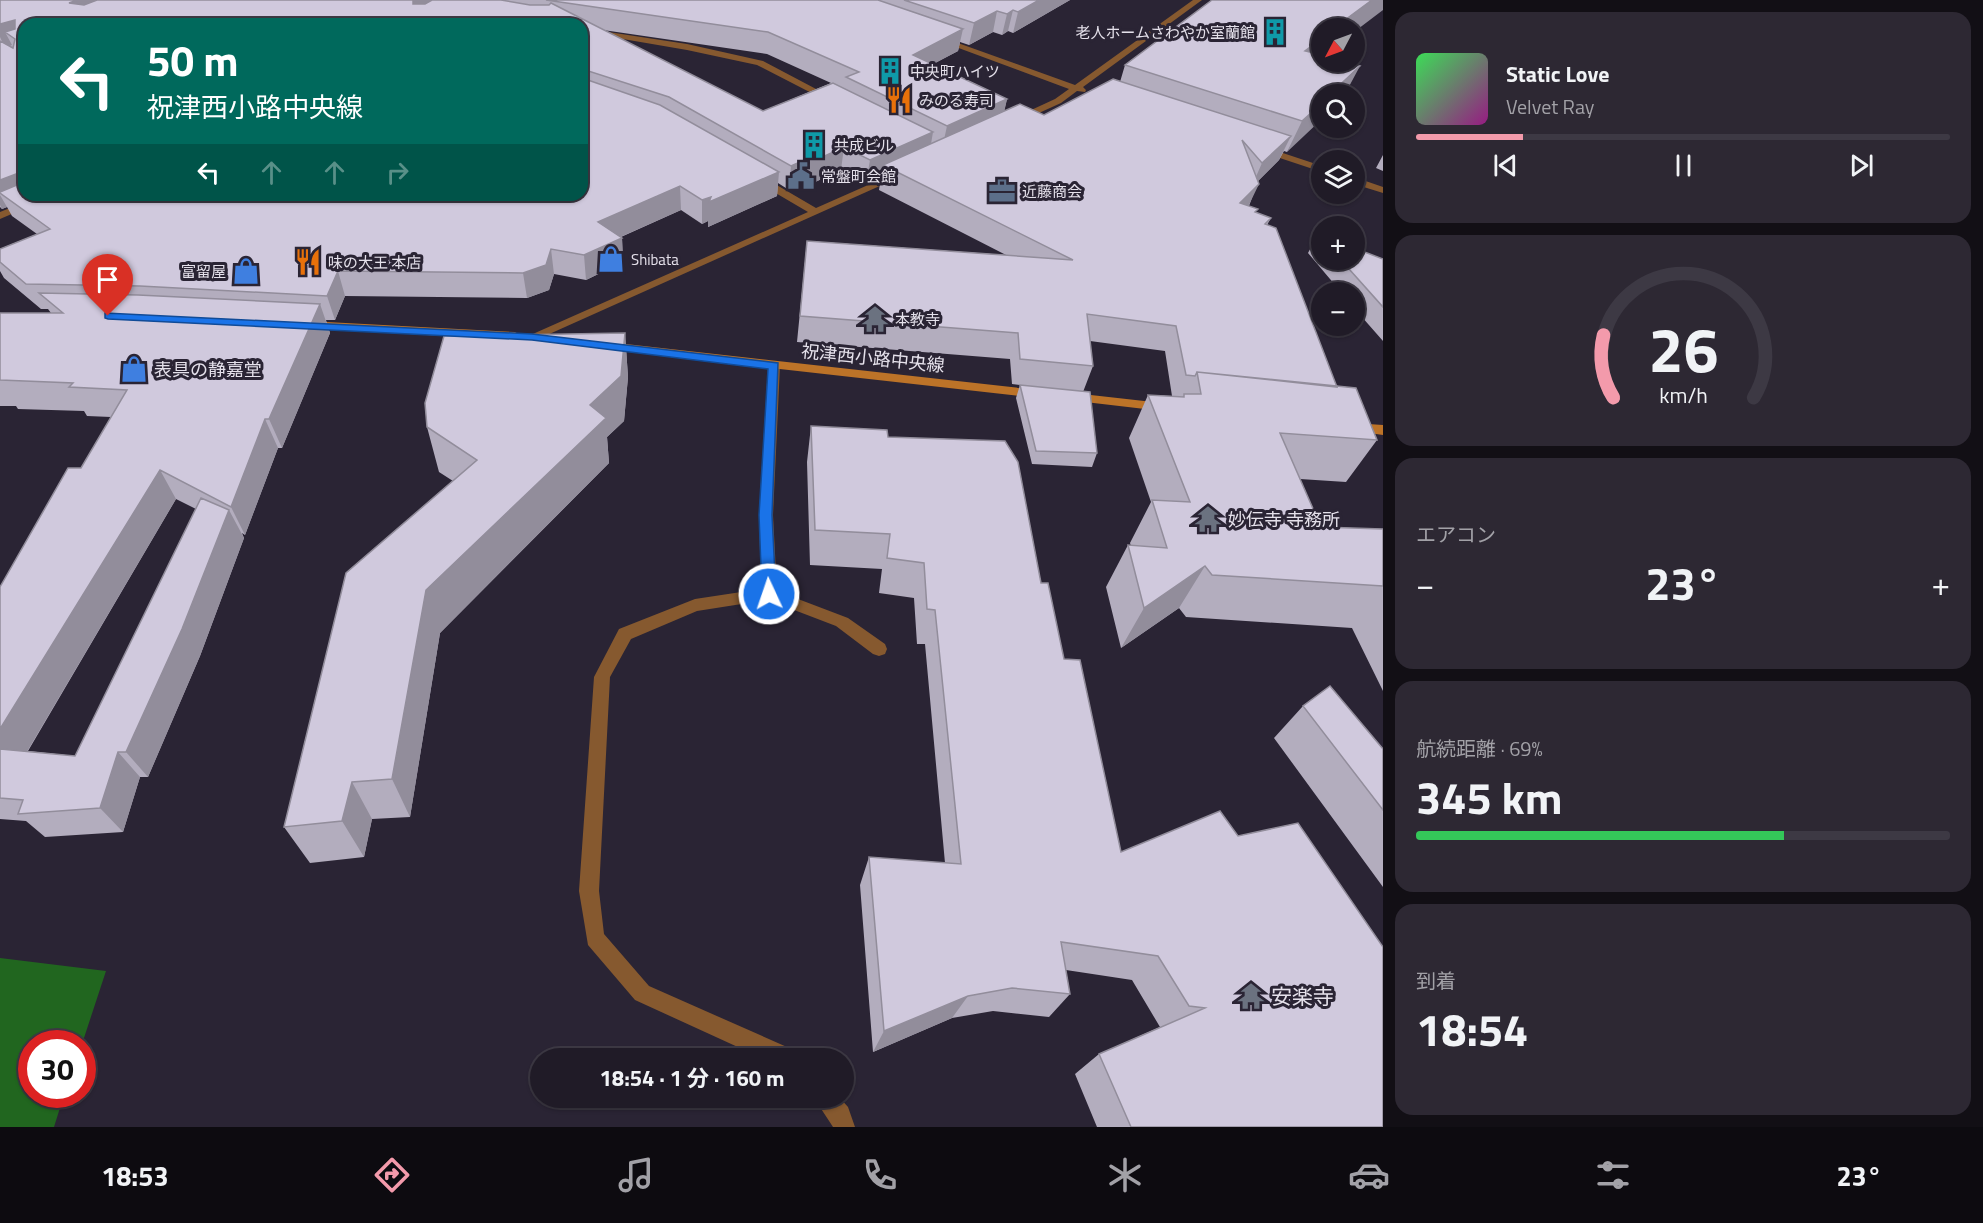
<!DOCTYPE html>
<html lang="ja">
<meta charset="utf-8">
<style>
:root{--surface:#201b27;--page:#2d2833;--text:#f1f3f6;--muted:#a2a1a7;--line:#3d3944;--accent:#f39aab}
body{margin:0;font-family:"Titillium Web","Noto Sans JP",sans-serif;background:var(--page);color:var(--text);height:100vh;display:flex;flex-direction:column;font-size:22px;white-space:nowrap}
*{box-sizing:border-box;margin:0}
p{font-size:20px;color:var(--muted)}
.icon{flex:none;width:33px;height:33px;fill:none;stroke:currentColor;stroke-width:2;stroke-linecap:round;stroke-linejoin:round}
.map{position:relative;flex:1;overflow:hidden}
.sheet{display:flex;flex-direction:column;gap:12px;padding:12px;background:#120f15;width:600px}
.sheet>*{flex:none}
.banner{position:absolute;left:18px;top:18px;width:570px;height:183px;border-radius:18px;box-shadow:0 2px 4px #0004,0 0 0 2px var(--line);background:#00695c;color:#fff;overflow:hidden}
.needle{width:39px;rotate:229deg}
.tools{position:absolute;left:1311px;top:18px;display:grid;gap:12px}
.tools a{display:grid;place-items:center;width:54px;height:54px;border-radius:50%;background:var(--surface);box-shadow:0 2px 4px #0004,0 0 0 2px var(--line);font-size:30px}
.speed{position:absolute;left:18px;top:1030px;display:flex;gap:12px;font-size:30px;font-weight:700;text-align:center}
.speed>*{display:grid;place-content:center;width:78px;height:78px;border-radius:50%;background:var(--surface);box-shadow:0 2px 4px #0004,0 0 0 2px var(--line);line-height:1}
.speed .limit{border:9px solid #d22;background:#fff;color:#111}
.pin{position:absolute;display:grid;place-items:center;width:51px;height:51px;color:#fff;margin:-62px -26px;border-radius:50% 50% 50% 0;rotate:-45deg;box-shadow:0 0 6px #0007}
.pin .icon{rotate:45deg}
.me{position:absolute;width:66px;margin:-33px;rotate:357deg;stroke-linejoin:round;filter:drop-shadow(0 0 4px #0008)}
.turn{display:flex;align-items:center;gap:21px;height:126px;padding:0 30px;font-size:27px}
.turn .icon{width:78px;height:78px;stroke-width:2.5}
.turn b{display:block;font-size:42px;line-height:51px}
.lanes{display:flex;align-items:center;height:57px;padding:0 30px;background:#0003;justify-content:center;gap:30px;direction:ltr}
.lanes .off{opacity:.35}
.big{font-size:45px;font-weight:700;line-height:1.1}
.sheet .card{flex:1;display:flex;flex-direction:column;justify-content:center;gap:9px;min-width:0;padding:0 21px;border-radius:18px;background:var(--page)}
.sheet .dial{align-items:center;gap:0}
.dial svg{height:156px;overflow:visible;fill:none;stroke:var(--line);stroke-width:7;stroke-linecap:round;text-anchor:middle}
.dial text{fill:var(--text);stroke:none}
.song{display:flex;align-items:center;gap:18px}
.cover{width:72px;height:72px;border-radius:9px;background:linear-gradient(135deg,hsl(130 70% 55%),hsl(310 70% 35%))}
.played{height:6px;border-radius:3px;background:linear-gradient(90deg,var(--accent) 20%,var(--line) 20%)}
.keys{display:flex;justify-content:space-around;direction:ltr}
.heat{display:flex;justify-content:space-between;align-items:center;font-size:33px;direction:ltr}
.charge{height:9px;border-radius:4px;background:linear-gradient(90deg,#34c759 69%,var(--line) 0)}
.trip{position:absolute;left:530px;top:1048px;width:324px;height:60px;border-radius:30px;background:var(--surface);box-shadow:0 2px 4px #0004,0 0 0 2px var(--line);font-weight:700;line-height:60px;text-align:center}
.tabs{display:flex;height:96px;justify-content:space-around;align-items:center;background:#0d0b10;color:var(--muted)}
.tabs .icon{width:42px;height:42px}
.tabs .current{color:var(--accent)}
.tabs b{font-size:27px;color:var(--text)}
main{display:flex;flex:1;min-height:0}
.map>svg:first-child{display:block}
.forest{fill:#21661f}
.lines{fill:none;stroke-linecap:round;stroke-linejoin:round}
.minor{fill:#86592f;fill-rule:evenodd}
.tertiary{fill:#86592f;fill-rule:evenodd}
.secondary{fill:#bc7328;fill-rule:evenodd}
.wall{fill:#b3adbe;fill-rule:evenodd}
.shaded-wall{fill:#928d9b}
.building{fill:#d0c9dd;stroke:#928d9b;stroke-width:1.5}
.route{fill:#1a73e8;stroke:#114b97;stroke-width:1.5}
.labels{text-anchor:middle;dominant-baseline:central;stroke-width:6;stroke-linejoin:round;paint-order:stroke}
.far-poi-label{font-size:15px;fill:#e5e1eb;stroke:#2a2434;text-anchor:start}
.street-label{font-size:18px;fill:#e5e1eb;stroke:#2a2434}
.poi-label{font-size:18px;fill:#e5e1eb;stroke:#2a2434;text-anchor:start}
.near-poi-label{font-size:21px;fill:#e5e1eb;stroke:#2a2434;text-anchor:start}
</style>
<main>
<div class="map">
<svg width="1383" height="1127" viewBox="0 0 1383 1127">
<rect width="100%" height="100%" fill="#2a2434"/>
<!-- forest -->
<path class="forest" d="M0 958 106 971 82 1044H32V1095H64L54 1127H0Z"/>
<g class="lines">
<!-- minor -->
<path class="minor" d="M1193 0H1202L1083 87 1086 90 1085 92 1077 91 1061 103 1019 122 1014 119 1016 117 1055 99 1069 89 937 40 944 38 1075 85Z
M582 28 687 44 763 61 835 99 827 101 757 65 687 50 582 32Z
M1262 146 1322 166V172L1259 151 1257 149Z
M893 174 902 176 536 340 532 341 526 337 808 212 755 181V177H763L816 208Z
M1354 177 1383 187V193L1354 184Z
M774 362 780 366 773 515 777 591 848 618 885 644 887 649 885 654 879 656 873 654 836 626 768 600 697 611 631 639 610 677 599 891 604 934 649 986 796 1051 799 1059H764L635 1000 588 945 579 891 594 677 619 629 695 599 761 589 759 515 768 366Z
M814 1098H840L848 1107 855 1127H833Z"/>
<!-- tertiary -->
<path class="tertiary" d="M42 195H56L0 219V212Z"/>
<!-- secondary -->
<path class="secondary" d="M308 321 515 332 521 336 515 340 304 328V322Z
M608 342 1037 390 1043 394 1037 398 604 349V343Z
M1073 393 1162 403 1168 407 1162 411 1068 400 1067 397Z
M1353 423 1383 425V435L1348 430 1346 427 1348 424Z"/>
</g>
<!-- wall -->
<path class="wall" d="M0 0H1070L1013 33 1008 31 1002 35 993 32 969 45 960 42 958 51 933 64 1007 99 1004 111 1044 115 1120 82 1125 65 1322 28V62H1343L1287 152 1284 151 1279 160 1258 181 1249 206 1256 213 1271 218 1267 225 1337 387 1377 440 1346 482 1300 479 1321 527 1383 529V691L1352 628 1186 617 1179 608 1121 648 1106 587 1128 545 1131 546 1130 543 1151 502 1129 438 1148 395 1172 396 1165 351 1090 341 1093 366 1083 392 1097 453 1092 467 1032 464 1016 398 1020 385 1012 384 1010 359 797 342 807 241 1006 255 879 190 881 177 866 183 841 170 813 183 814 179 789 190 778 183 777 196 708 227V221L702 224 681 210 621 237 622 238 623 262 586 280 554 274 549 290 527 298 345 296 335 320H326L330 333 282 448H278L245 535 242 533 244 538 200 656 148 777H140L123 832 45 837 26 821 0 819V587L81 468 111 417 87 416 84 411 18 409 16 406H0V313H51L48 309H41L4 278 0 271V249L37 234 12 216 7 207 2 209 0 207ZM24 24H582V195H24ZM603 30 767 54 831 83 763 111ZM176 499 196 509 75 756 28 751Z
M1383 155V171L1376 168Z
M1318 234 1322 235V260L1383 259V341L1354 308V292H1341L1308 253Z
M625 333 628 377 624 421 607 437 609 463 440 633 410 817 372 819 364 857 310 863 284 827 453 481 439 472 427 427Z
M811 426 888 437 1041 583 1121 852 1383 1127H1097L1075 1074 1099 1054 1160 1027 1132 980 1066 970 1070 994 1049 1017 993 1011 952 1018 873 1052 860 885 869 857 945 863 925 644H917L914 598 879 593 882 569 810 565 807 462Z
M1303 706 1383 749V887L1274 738Z"/>
<!-- shaded-wall -->
<path class="shaded-wall" d="M77 0H111L115 9 69 3Z
M415 0H449L418 22 413 4V1Z
M1039 0H1070L1013 33 1018 12Z
M1372 0H1383V10L1354 32V28H1334Z
M1013 10 1008 31 1002 35 1007 14Z
M997 11 993 32 969 45 974 23Z
M15 20V39L5 32 12 45 5 48 0 37V24Z
M963 29 958 51 909 77 913 55Z
M1322 38V57L1305 51Z
M1360 66 1345 94H1330Z
M1007 99 1002 122 942 149 947 126Z
M1322 103V119L1287 152 1302 121Z
M933 132 929 156 883 165 881 177 866 183 870 160Z
M1291 136 1279 160 1251 188 1262 163Z
M844 147 841 170 813 183 814 179 789 190 791 166 816 155Z
M24 171V195L0 193V180Z
M779 172 777 196 708 227V221L702 224V200Z
M1259 184 1247 209 1240 203Z
M680 186 681 210 600 246 598 222Z
M0 195 7 207 2 209 0 205Z
M622 238 623 262 586 280 584 255Z
M551 249 554 274 549 290 527 298 523 273Z
M338 271 345 296 335 320 327 296Z
M320 304 330 333 282 448 269 419Z
M625 333 628 377 624 421 607 437 609 463 440 633 410 817 392 779 426 590Z
M265 419 278 448 245 535 231 507Z
M160 470 176 499 15 772 0 758V729Z
M229 510 244 538 200 656 148 777 126 752Z
M1205 566 1179 608 1121 648 1144 608Z
M118 752 140 777 123 832 100 808Z
M352 782 372 819 364 857 342 821Z
M968 996 952 1018 873 1052 884 1031Z"/>
<!-- building -->
<path class="building" d="M0 0H77L69 3 84 5 97 0H415L413 1V4H425L432 0H501L530 5H549L551 3 763 111 833 83 933 132 870 160 844 147 816 160V155L791 166 669 97 582 69V24H24V171L0 180V41L13 48 15 39 5 32 15 29V20L0 24Z
M546 0H878L963 29 913 55 1007 99 947 126 846 77 859 72 768 32Z
M904 0H1039L1018 12 1013 10 1007 14 997 11 974 23Z
M1212 0H1372L1334 28H1322V38L1305 51 1322 55V62H1343L1360 66 1330 94H1322V103L1302 121 1125 65Z
M582 78 660 105 779 172 709 202 711 197 702 200 680 186 598 222 622 238 584 255 551 249 546 265 523 273 338 271 327 296 140 286 26 284 0 262V249L50 229 0 193V192L24 182V195H582Z
M1113 79 1291 136 1262 163 1242 140 1259 184 1240 203 1258 209 1255 212 1271 218 1265 224 1276 228 1337 387 1197 372 1195 376 1186 375 1176 326 1087 314 1093 366 1020 359 1018 333 800 316 807 241 1073 260 883 165 1020 104 1044 115Z
M1354 248 1383 259V307L1341 260H1354Z
M39 293 138 295 320 304 269 419H265L231 507 160 470 0 729V587L68 468H81L127 390 69 387 73 383 0 380V313H63Z
M625 333 621 376 590 405 606 418 426 590 392 779 352 782 342 821 284 827 346 573 477 460 427 427 425 403 444 336Z
M1197 372 1356 388 1377 440 1280 433 1321 527 1383 529V586L1212 575 1205 566 1144 608 1128 545 1167 548 1152 500 1190 502 1148 395 1184 397V394H1201Z
M1020 385 1090 392 1097 453 1036 451Z
M811 426 887 430 888 437 1005 441 1018 462 1041 583H1048L1064 659 1080 660 1121 852 1220 811 1238 836 1298 823 1383 947V1127H1131L1099 1054 1205 1008 1189 1006 1158 956 1061 942 1070 994 1012 988 968 996 884 1031 869 857 961 864 935 610 927 609 924 563 887 558 890 534 815 530Z
M201 498 229 510 182 629 126 752H118L100 808 18 814 23 800 0 798V749L75 756Z
M1330 686 1383 749V810L1303 706Z"/>
<!-- route -->
<path class="route" d="M105 313 532 334 778 363 772 515 776 594 769 600 762 594 759 515 768 369 532 340 108 319 105 318Z"/>
<!-- icons -->
<defs>
<symbol id="building-bare" viewBox="-9 -9 18 18"><path d="M-4-6H4V6H1V3H-1V6H-4ZM-2.5-4.3h1.7v1.8h-1.7ZM.8-4.3h1.7v1.8H.8ZM-2.5-1h1.7V.8h-1.7ZM.8-1h1.7V.8H.8Z" fill="#0f9aa8" stroke="#2a2434" stroke-width="2.5" paint-order="stroke"/></symbol>
<symbol id="restaurant-bare" viewBox="-9 -9 18 18"><path d="M-5-6h1v4h1v-4h1v4h1v-4h1v5L-1.5 .5V6h-2V.5L-5-1ZM5-6V6H3V1.5H1.5Q1.5-4 5-6Z" fill="#e8710a" stroke="#2a2434" stroke-width="2.5" paint-order="stroke"/></symbol>
<symbol id="civic-bare" viewBox="-9 -9 18 18"><path d="M-.6-6.5H3V-4.5H.6V-3L4-1V1h2V6H-6V1h2V-1L-.6-3ZM-1.2 2.5V6h2.4V2.5Z" fill="#5c6f8a" stroke="#2a2434" stroke-width="2.5" paint-order="stroke"/></symbol>
<symbol id="office-bare" viewBox="-9 -9 18 18"><path d="M-6-3h4V-5.5h4V-3h4V5H-6ZM-1-4.5V-3h2v-1.5ZM-6 0V1H6V0Z" fill="#5c6f8a" stroke="#2a2434" stroke-width="2.5" paint-order="stroke"/></symbol>
<symbol id="shop-bare" viewBox="-9 -9 18 18"><path d="M-5-2.5h2.3a2.7 3.5 0 0 1 5.4 0H5L5.5 6h-11ZM-1.5-2.5h3a1.5 2.3 0 0 0-3 0Z" fill="#3f7fe0" stroke="#2a2434" stroke-width="2.5" paint-order="stroke"/></symbol>
<symbol id="temple-bare" viewBox="-9 -9 18 18"><path d="M0-6L5-2H3V0L6.5 2.5H4V6H1.5V3h-3V6H-4V2.5H-6.5L-3 0V-2H-5Z" fill="#6b7280" stroke="#2a2434" stroke-width="2.5" paint-order="stroke"/></symbol>
</defs>
<g fill-rule="evenodd">
<use href="#building-bare" x="1256" y="13" width="38" height="38"/>
<use href="#building-bare" x="871" y="52" width="38" height="38"/>
<use href="#restaurant-bare" x="880" y="81" width="38" height="38"/>
<use href="#building-bare" x="795" y="126" width="38" height="38"/>
<use href="#civic-bare" x="782" y="157" width="38" height="38"/>
<use href="#office-bare" x="983" y="172" width="38" height="38"/>
<use href="#shop-bare" x="592" y="240" width="38" height="38"/>
<use href="#restaurant-bare" x="289" y="243" width="38" height="38"/>
<use href="#shop-bare" x="227" y="252" width="38" height="38"/>
<use href="#temple-bare" x="856" y="300" width="38" height="38"/>
<use href="#shop-bare" x="115" y="350" width="38" height="38"/>
<use href="#temple-bare" x="1189" y="500" width="38" height="38"/>
<use href="#temple-bare" x="1232" y="977" width="38" height="38"/>
</g>
<g class="labels">
<!-- far-poi labels -->
<g class="far-poi-label">
<text x="1255" y="32" text-anchor="end">老人ホームさわやか室蘭館</text>
<text x="910" y="71">中央町ハイツ</text>
<text x="919" y="100">みのる寿司</text>
<text x="834" y="145">共成ビル</text>
<text x="821" y="176">常盤町会館</text>
<text x="1022" y="191">近藤商会</text>
<text x="631" y="259">Shibata</text>
<text x="328" y="262">味の大王 本店</text>
<text x="226" y="271" text-anchor="end">富留屋</text>
<text x="895" y="319">本教寺</text>
</g>
<!-- street labels -->
<g class="street-label">
<text transform="translate(873 358) rotate(6)">祝津西小路中央線</text>
</g>
<!-- poi labels -->
<g class="poi-label">
<text x="154" y="369">表具の静嘉堂</text>
<text x="1228" y="519">妙伝寺 寺務所</text>
</g>
<!-- near-poi labels -->
<g class="near-poi-label">
<text x="1271" y="996">安楽寺</text>
</g>
</g>
</svg>
<div class="tools">
<a><svg class="needle" viewBox="-14 -14 28 28"><path d="M0-13l5 13h-10z" fill="#e53935"/><path d="M0 13l5-13h-10z" fill="#a2a1a7"/></svg></a>
<a><svg class="icon" aria-label="search" viewBox="0 0 24 24"><circle cx="10" cy="10" r="6"/><path d="M15 15l6 6"/></svg></a>
<a><svg class="icon" aria-label="layers" viewBox="0 0 24 24"><path d="M12 4l9 5-9 5-9-5zM3 14l9 5 9-5"/></svg></a>
<a>+</a>
<a>−</a>
</div>
<div class="speed"><div class="limit">30</div></div>
<div class="pin" style="left:108px;top:316px;background:#d93025"><svg class="icon" aria-label="arrive" viewBox="0 0 24 24"><path d="M6 21V4h12l-3 4 3 4H6"/></svg></div>
<svg class="me" style="left:769px;top:594px" viewBox="-20 -20 40 40"><circle r="17" fill="#1a73e8" stroke="#fff" stroke-width="3"/><path d="M0-11L8 9 0 5-8 9z" fill="#fff"/></svg>
<div class="trip">18:54 · 1 分 · 160 m</div>
<div class="banner">
<div class="turn"><svg class="icon" aria-label="left" viewBox="0 0 24 24"><path d="M17 20v-9H6M10 6l-5 5 5 5"/></svg><div><b>50 m</b>祝津西小路中央線</div></div>
<div class="lanes"><svg class="icon" aria-label="left" viewBox="0 0 24 24"><path d="M17 20v-9H6M10 6l-5 5 5 5"/></svg><svg class="icon off" aria-label="ahead" viewBox="0 0 24 24"><path d="M12 20V5M6 11l6-6 6 6"/></svg><svg class="icon off" aria-label="ahead" viewBox="0 0 24 24"><path d="M12 20V5M6 11l6-6 6 6"/></svg><svg class="icon off" aria-label="right" viewBox="0 0 24 24"><path d="M7 20v-9h11M14 6l5 5-5 5"/></svg></div>
</div>
</div>
<section class="sheet">
<div class="card">
<div class="song"><i class="cover"></i><div><b>Static Love</b><p>Velvet Ray</p></div></div>
<div class="played"></div>
<div class="keys"><svg class="icon" aria-label="previous" viewBox="0 0 24 24"><path d="M18 5L8 12l10 7zM5 5v14"/></svg><svg class="icon" aria-label="pause" viewBox="0 0 24 24"><path d="M8 5v14M16 5v14"/></svg><svg class="icon" aria-label="next" viewBox="0 0 24 24"><path d="M6 5l10 7-10 7zM19 5v14"/></svg></div>
</div>
<div class="card dial"><svg viewBox="0 0 100 80">
<path d="M14 69A42 42 0 1 1 86 69"/>
<path d="M14 69A42 42 0 0 1 9 37" stroke="#f39aab"/>
<text x="50" y="56" font-size="32" font-weight="700">26</text>
<text x="50" y="72" font-size="11">km/h</text>
</svg></div>
<div class="card"><p>エアコン</p>
<div class="heat"><a>−</a><b class="big">23°</b><a>+</a></div>
</div>
<div class="card"><p>航続距離 · 69%</p><b class="big">345 km</b><div class="charge"></div></div>
<div class="card"><p>到着</p><b class="big">18:54</b></div>
</section>
</main>
<nav class="tabs">
<b>18:53</b>
<svg class="icon current" aria-label="directions" viewBox="0 0 24 24"><path d="M12 3l9 9-9 9-9-9zM9 14v-3h6M13 9l2 2-2 2"/></svg>
<svg class="icon" aria-label="music" viewBox="0 0 24 24"><path d="M9 18V5l10-2v13"/><circle cx="6" cy="18" r="3"/><circle cx="16" cy="16" r="3"/></svg>
<svg class="icon" aria-label="phone" viewBox="0 0 24 24"><path d="M5 4h4l2 5-3 2q2 4 5 5l2-3 5 2v4C11 20 4 13 5 4z"/></svg>
<svg class="icon" aria-label="climate" viewBox="0 0 24 24"><path d="M12 3v18M4 7l16 10M4 17L20 7"/></svg>
<svg class="icon" aria-label="car" viewBox="0 0 24 24"><path d="M5 17H2v-5l4-1 3-4h7l3 4 3 1v5h-3M9 17h6M6 11h13"/><circle cx="7" cy="17" r="2"/><circle cx="17" cy="17" r="2"/></svg>
<svg class="icon" aria-label="filters" viewBox="0 0 24 24"><path d="M4 7h16M4 17h16"/><circle cx="9" cy="7" r="2"/><circle cx="15" cy="17" r="2"/></svg>
<b>23°</b>
</nav>
